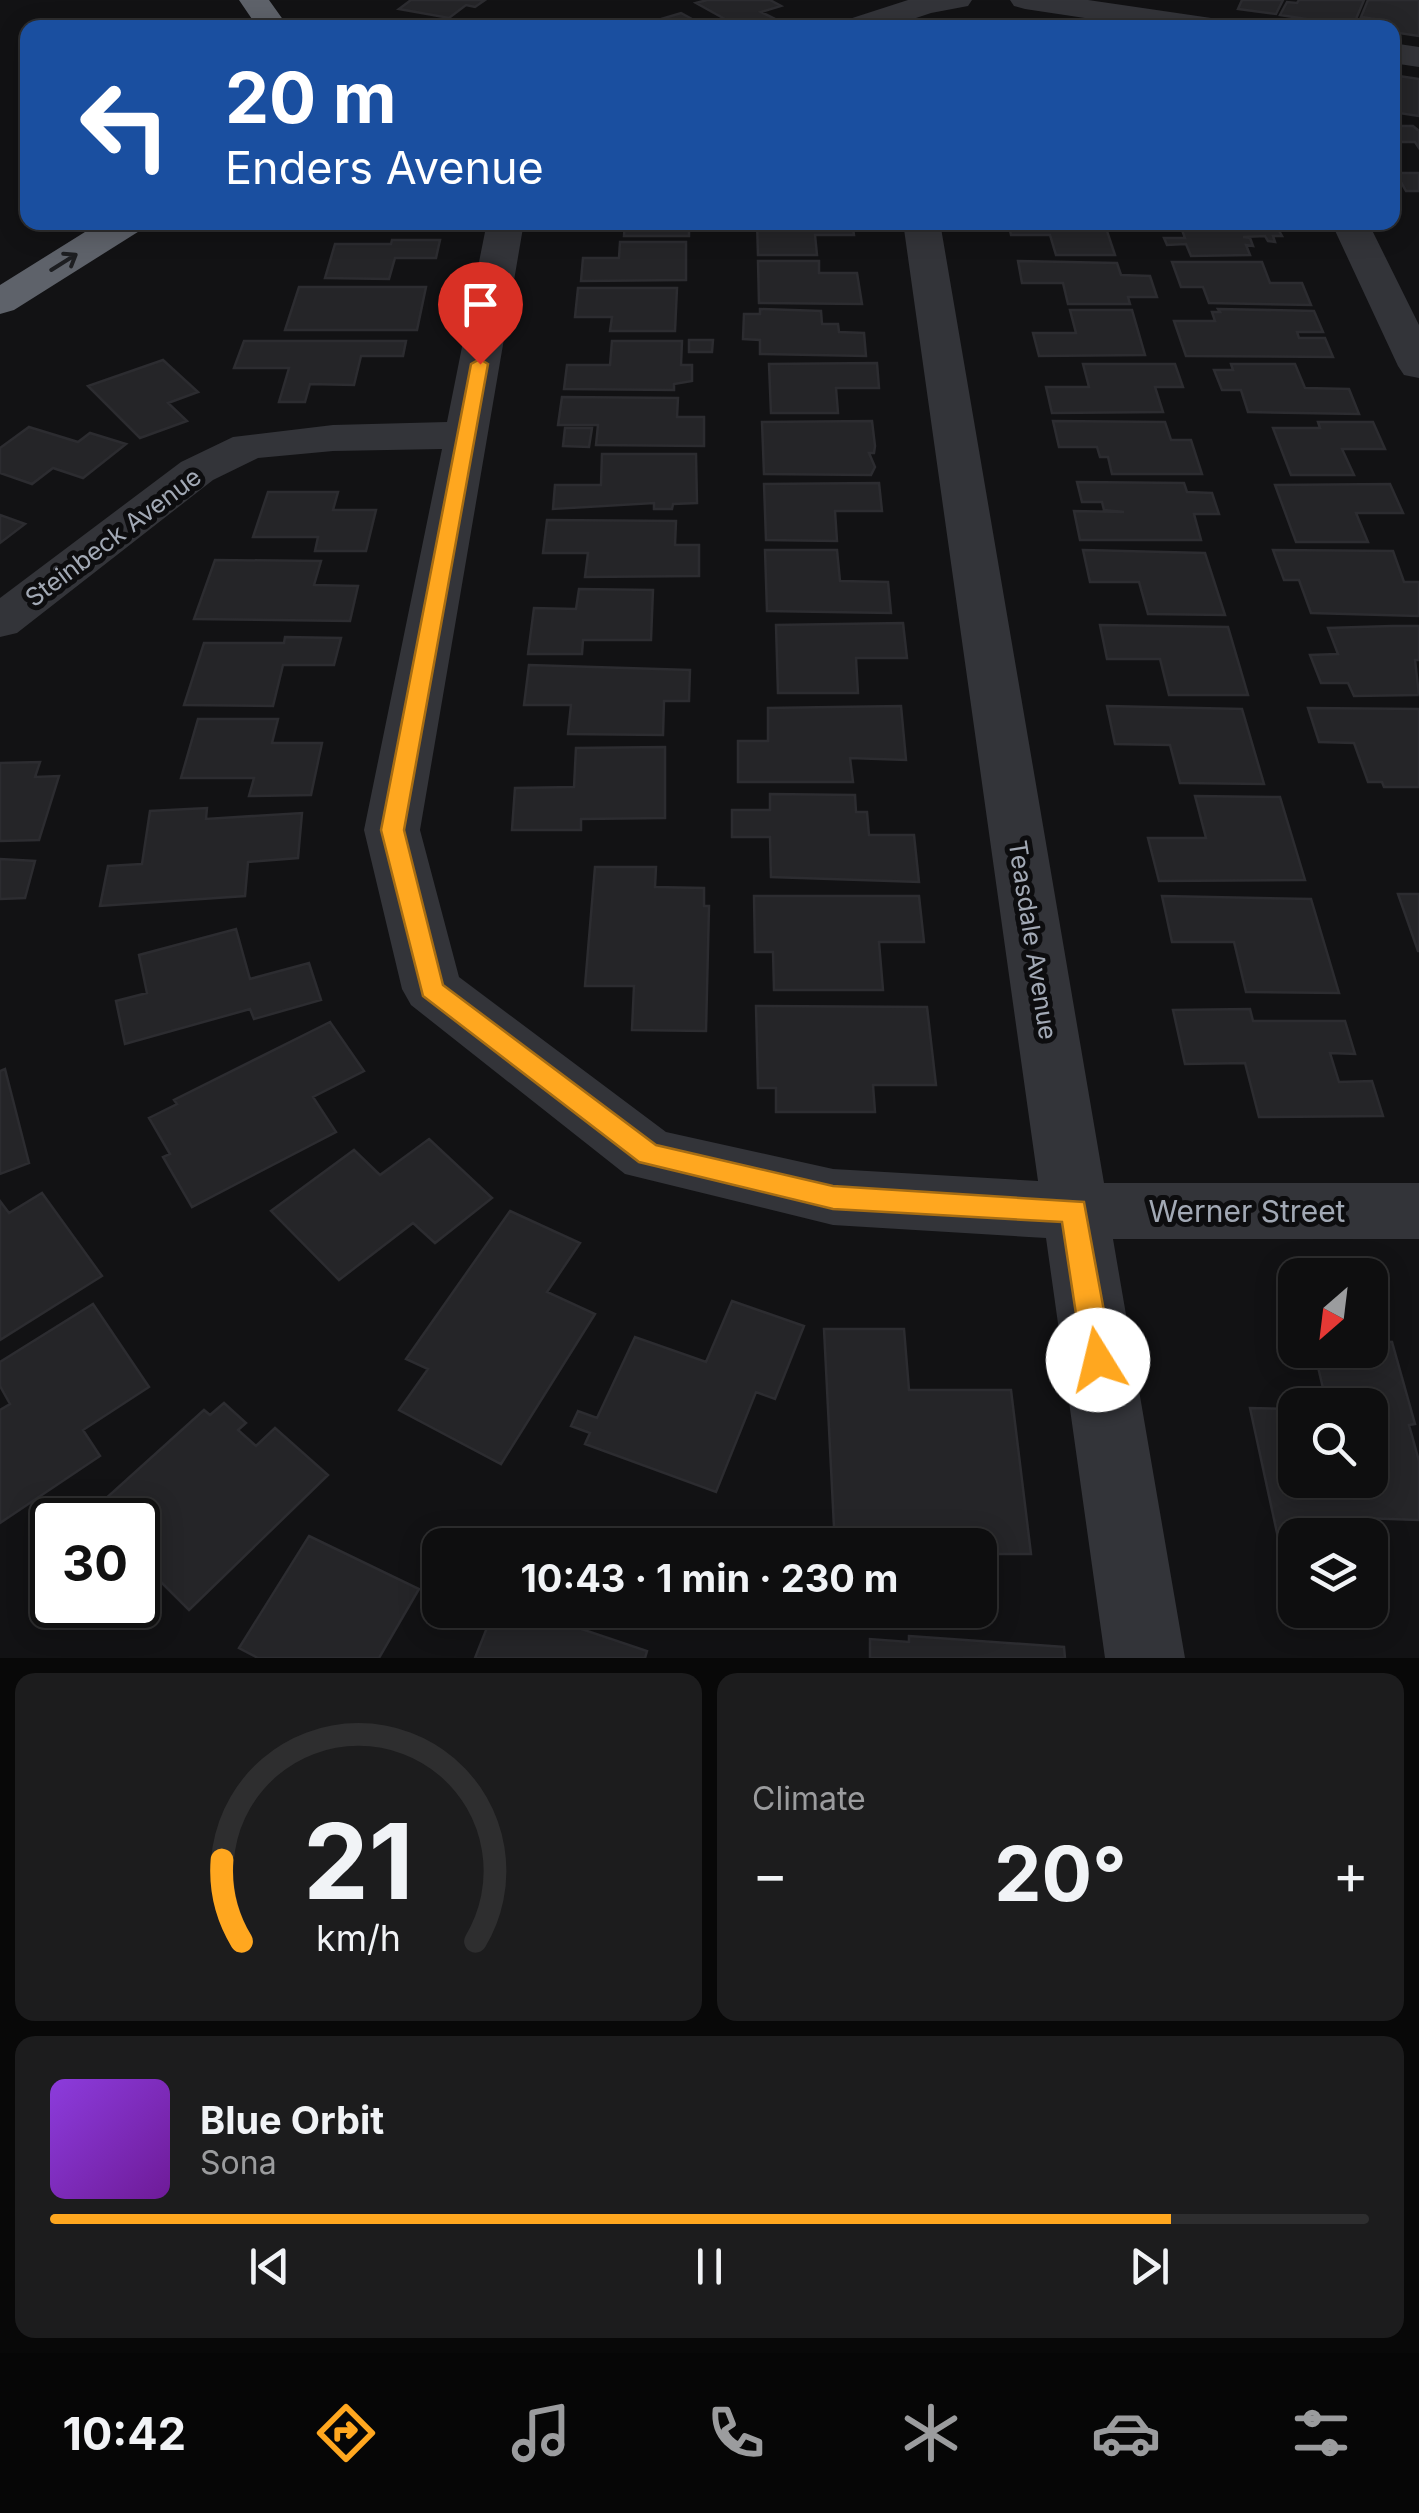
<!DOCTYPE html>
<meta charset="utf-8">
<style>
:root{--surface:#0e0e0f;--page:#1c1c1d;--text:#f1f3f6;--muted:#9b9c9e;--line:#2e2e2f;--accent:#ffa71f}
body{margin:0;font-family:Inter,sans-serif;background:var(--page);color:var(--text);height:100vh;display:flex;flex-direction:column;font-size:38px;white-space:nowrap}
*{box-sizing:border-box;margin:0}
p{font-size:32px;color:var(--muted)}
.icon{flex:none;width:55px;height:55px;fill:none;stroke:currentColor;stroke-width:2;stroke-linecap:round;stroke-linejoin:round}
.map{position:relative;height:1658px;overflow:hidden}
.drawer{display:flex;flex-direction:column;gap:15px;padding:15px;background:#080808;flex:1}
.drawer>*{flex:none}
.hud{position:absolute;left:20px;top:20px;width:1380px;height:210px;border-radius:20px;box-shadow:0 5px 25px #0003,0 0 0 2px var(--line);background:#1a4fa0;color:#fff;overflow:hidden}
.needle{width:65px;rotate:208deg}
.controls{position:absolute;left:1278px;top:1258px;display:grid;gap:20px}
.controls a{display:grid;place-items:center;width:110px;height:110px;border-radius:20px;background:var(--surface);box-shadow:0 5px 25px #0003,0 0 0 2px var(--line);font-size:50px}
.speed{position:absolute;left:30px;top:1498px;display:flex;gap:20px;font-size:50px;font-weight:700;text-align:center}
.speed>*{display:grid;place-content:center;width:130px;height:130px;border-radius:50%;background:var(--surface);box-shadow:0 5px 25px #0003,0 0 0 2px var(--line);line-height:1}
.speed .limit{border:5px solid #111;border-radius:15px;background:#fff;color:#111}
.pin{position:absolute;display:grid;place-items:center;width:85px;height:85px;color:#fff;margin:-102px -42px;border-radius:50% 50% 50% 0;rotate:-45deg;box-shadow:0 0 10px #0007}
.pin .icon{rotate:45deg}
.me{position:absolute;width:110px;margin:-55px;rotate:351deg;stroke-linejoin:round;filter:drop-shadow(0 0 8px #0008)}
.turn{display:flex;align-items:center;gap:35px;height:210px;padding:0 40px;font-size:45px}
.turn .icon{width:130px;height:130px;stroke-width:2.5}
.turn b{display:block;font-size:70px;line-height:85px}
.big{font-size:75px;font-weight:700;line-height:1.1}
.drawer .widget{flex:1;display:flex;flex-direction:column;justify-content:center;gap:15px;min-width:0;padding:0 35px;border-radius:20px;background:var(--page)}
.drawer .dial{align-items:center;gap:0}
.dial svg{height:260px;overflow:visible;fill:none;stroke:var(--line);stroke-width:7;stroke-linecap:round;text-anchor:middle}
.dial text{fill:var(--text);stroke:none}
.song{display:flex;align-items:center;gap:30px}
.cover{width:120px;height:120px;border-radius:15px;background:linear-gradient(135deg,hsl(270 70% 55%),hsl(280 70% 35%))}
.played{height:10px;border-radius:5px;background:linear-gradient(90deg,var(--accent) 85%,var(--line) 85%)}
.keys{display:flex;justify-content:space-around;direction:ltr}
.heat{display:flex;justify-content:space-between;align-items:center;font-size:55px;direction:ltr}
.drawer .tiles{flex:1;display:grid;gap:15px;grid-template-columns:1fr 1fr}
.widget:last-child{grid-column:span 2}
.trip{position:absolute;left:422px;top:1528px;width:575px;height:100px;border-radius:20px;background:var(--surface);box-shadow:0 5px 25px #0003,0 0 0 2px var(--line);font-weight:700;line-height:100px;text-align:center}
.menu{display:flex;height:160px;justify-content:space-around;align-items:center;background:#060606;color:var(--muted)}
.menu .icon{width:70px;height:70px}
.menu .active{color:var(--accent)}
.menu b{font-size:45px;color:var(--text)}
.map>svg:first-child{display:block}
.building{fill:#252528;stroke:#2c2c30;stroke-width:2.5}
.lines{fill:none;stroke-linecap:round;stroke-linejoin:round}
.minor{fill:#333439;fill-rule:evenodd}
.motorway{fill:#5e626a;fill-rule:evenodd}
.oneway{stroke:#1d1e21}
.route{fill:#ffa71f;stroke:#a66d14;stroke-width:2.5}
.labels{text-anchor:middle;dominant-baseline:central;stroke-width:10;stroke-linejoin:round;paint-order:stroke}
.street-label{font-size:25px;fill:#a2a9b5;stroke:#0d0d0f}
.near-street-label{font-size:30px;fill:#a2a9b5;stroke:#0d0d0f}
</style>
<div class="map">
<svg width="1419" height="1658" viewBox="0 0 1419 1658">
<rect width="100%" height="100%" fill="#121214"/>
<!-- building -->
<path class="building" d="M411 0H485L475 7 466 5 449 18 399 9Z
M707 0H770L781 6 761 12 779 21 741 28 696 3Z
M1242 0H1283L1276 14 1238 9Z
M1299 0H1364L1353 26 1280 15 1287 2 1297 3Z
M1368 0H1419V36L1392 32V28H1386L1389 21 1361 17Z
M681 13 703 25 714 22 723 28 641 25Z
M1392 75 1419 79V116L1392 112Z
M1392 126H1413L1419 131V148L1415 142H1392Z
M1396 173H1419V191H1406Z
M311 222H443L442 230 331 229 333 223Z
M625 222H689V236H624Z
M757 222H852L854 235H815L817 255H758Z
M1008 222H1104L1115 255H1056L1050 235H1011Z
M1151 222H1274L1282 236H1273L1275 242 1268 241 1265 236 1243 237 1250 238 1253 246 1246 245 1250 255 1191 256 1186 244 1167 245 1164 238H1185L1182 230H1155Z
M392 240H440L436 258H395L389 279 325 278 335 244H391Z
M620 242H686V280L581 281 583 258H619Z
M758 261H819V273H857L862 304 759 303Z
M1018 261 1117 263 1121 275 1150 276 1157 297H1128L1130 304H1068L1063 283H1022Z
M1172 262H1262L1270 283H1302L1311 305 1209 303 1203 287H1181Z
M299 287H426L417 330H285Z
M578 288H677L675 331H610L612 317H575Z
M760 309 821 311 822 324H838L839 332 864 333 866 356 760 354V340L743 339 744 314H760Z
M1218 309 1314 311 1323 332H1297L1299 338H1325L1333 357 1186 356 1174 321H1215L1212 312H1220Z
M1070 310H1132L1145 355 1039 356 1033 333H1076Z
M689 340H713L712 352H689Z
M244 341H406L403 356H361L354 385 310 384 305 402H279L289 368H234Z
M612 341H682L681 365H692V381L674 384V390L564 389 567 365H610Z
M163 360 198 392 168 403 187 421 140 438 88 386Z
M877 363 879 388H836L838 413H771L769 364Z
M1083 364H1175L1183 387H1155L1163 412 1052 413 1046 387H1089Z
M1231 364H1295L1305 388 1349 389 1359 414 1248 412 1241 390H1222L1214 370H1233Z
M562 397 678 398 677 417H704V446L596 445 598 425H558Z
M872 421 875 446 874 453H869L875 467 871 475 764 474 762 422Z
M1053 421 1165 422 1171 440H1191L1202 474H1112L1108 457H1100L1097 447H1059Z
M1318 422H1373L1385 449H1342L1354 475H1291L1273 428H1320Z
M29 427 78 442 90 433 126 444 83 478 53 468 32 484 0 473V448Z
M565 428H592L589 447 563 446Z
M602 454H696L697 503 673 504 672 509H654V503L553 509 555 485H601Z
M1077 482 1184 483 1187 492 1212 493 1219 514H1194L1201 540H1080L1074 511 1124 512 1104 510 1102 502H1082Z
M879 483 882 511H835L837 541 766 540 764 484Z
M1390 484 1403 513H1356L1368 542H1296L1275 485Z
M268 492H338L333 510H376L366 551H315L318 537H253Z
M0 515 25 524 0 543Z
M547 520 676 521 675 545H699V576L585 577 588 553H543Z
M765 550H837L840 581 888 582 891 613 767 611Z
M1083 550 1205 553 1225 615 1148 614 1139 582H1090Z
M1273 550 1393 551 1404 582H1419V616L1311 613 1299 580H1284Z
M215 560 321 561 314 585 358 586 350 621 194 619Z
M579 589 653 590 651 640H583L582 654H528L534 608 576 609Z
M903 623 907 658H856L858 693H778L776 625Z
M1100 625 1228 627 1248 695H1169L1160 659H1107Z
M1392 626H1419V660H1415L1419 695 1354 696 1348 683H1321L1310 655 1338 654 1328 628Z
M285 637 341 638 334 665H283L273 706 184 705 204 643H284Z
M529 665 690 670 689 701H664L663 735 568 734 571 705H524Z
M901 706 906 760 850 758 853 782H738V741H768V708Z
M1107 706 1242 709 1264 784 1180 783 1170 745 1115 744Z
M1308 708 1419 709V787H1384L1382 782H1368L1354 743 1319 742Z
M198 719H278L272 743H322L311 795 249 796 254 778H181Z
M665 747V818L581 819V830H512L515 788 574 787 576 748Z
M40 762 35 777 59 776 39 840 0 841V763Z
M770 794 855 795 856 812H867L869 835H914L919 882 771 877 770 837H732V810H770Z
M1195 796 1280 797 1305 880 1159 881 1148 838H1206Z
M207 808 206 819 302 813 298 858 248 862 245 896 100 906 108 866 142 864 150 811Z
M0 859 35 861 25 898 0 899Z
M595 867H656L655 887 704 888V906H709L706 1031 632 1030 634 986H585Z
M1398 894H1419V951H1418Z
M754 896H919L924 942H879L883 990H774L773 952H755Z
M1162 896 1311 899 1339 993 1246 992 1234 942H1172Z
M236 929 250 979 309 963 321 1000 254 1019 250 1009 125 1044 116 1001 147 993 139 955Z
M756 1006 927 1007 936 1085H873L875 1112H776V1088H758Z
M1250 1009 1253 1021H1345L1355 1054 1330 1053 1339 1082 1372 1081 1383 1116 1259 1117 1245 1063 1185 1064 1173 1010Z
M330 1022 364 1071 313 1097 336 1132 192 1207 163 1157 170 1154 149 1118 177 1104 174 1100Z
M5 1069 29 1163 0 1174V1071Z
M429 1139 492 1198 435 1243 413 1223 339 1280 271 1211 354 1150 380 1175Z
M42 1193 102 1276 0 1340V1201L9 1213Z
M510 1211 580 1243 547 1292 595 1314 501 1464 399 1410 428 1369 406 1359Z
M732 1301 804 1326 775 1399 756 1392 716 1492 585 1444 590 1433 571 1426 578 1411 597 1418 635 1337 706 1362Z
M93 1304 149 1387 83 1430 100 1456 0 1523V1410L10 1404 0 1386V1362Z
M824 1329H904L909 1390H1011L1031 1554H980V1545H911L909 1528 834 1527Z
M1370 1341 1392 1342 1415 1424 1409 1425 1419 1461V1520L1362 1518 1366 1535H1295V1556H1282L1250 1408 1295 1409V1480H1370V1405H1327L1314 1350H1370Z
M224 1403 246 1423 238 1430 256 1446 275 1428 328 1475 189 1610 149 1570 138 1581V1520H82L204 1410 210 1415Z
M309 1536 419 1589 379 1658H258L239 1648Z
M52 1547V1582L34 1563Z
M75 1605H112L92 1624Z
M494 1610H525L647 1651 645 1658H475Z
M909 1636 1064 1647 1065 1658H870V1639L909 1642Z"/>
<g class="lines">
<!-- minor -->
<path class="minor" d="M908 0H972L968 6 931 13 886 28H839L843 21Z
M1010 0H1088L1218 19 1229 21 1233 28H1151L1025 9 1014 6Z
M1392 43 1419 47V67L1392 63Z
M487 222H524L420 830 459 977 666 1132 833 1169 1038 1181 903 222H940L1104 1183H1419V1239H1113L1185 1658H1105L1046 1238 833 1225 625 1174 411 1005 402 989 364 830 442 449 333 451 258 458 213 480 17 633 0 637V598L181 462 233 437 333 425 447 422Z
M1331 222H1368L1419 325V378L1404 375 1398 366Z"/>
<!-- motorway -->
<path class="motorway" d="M239 0H269L289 28H258Z
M101 222H146L141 230 14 310 0 314V285Z"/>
</g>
<!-- one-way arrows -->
<defs><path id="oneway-shaft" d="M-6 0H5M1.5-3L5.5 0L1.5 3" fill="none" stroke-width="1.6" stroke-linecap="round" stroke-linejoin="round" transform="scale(2.5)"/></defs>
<use class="oneway" href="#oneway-shaft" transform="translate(64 262) rotate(-32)"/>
<!-- route -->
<path class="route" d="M480 359 488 364 404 830 443 985 656 1145 833 1186 1084 1202 1113 1360 1108 1369 1098 1373 1088 1369 1083 1360 1062 1222 833 1209 639 1162 423 996 381 830 471 364Z"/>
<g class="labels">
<!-- street labels -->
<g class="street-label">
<text transform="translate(113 537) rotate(-37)">Steinbeck Avenue</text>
<text transform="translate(1033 940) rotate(81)">Teasdale Avenue</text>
</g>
<!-- near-street labels -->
<g class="near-street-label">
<text x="1247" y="1211">Werner Street</text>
</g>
</g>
</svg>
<div class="controls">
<a><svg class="needle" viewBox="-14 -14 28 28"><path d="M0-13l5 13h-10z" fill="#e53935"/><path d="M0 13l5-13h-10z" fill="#9b9c9e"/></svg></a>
<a><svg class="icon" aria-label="search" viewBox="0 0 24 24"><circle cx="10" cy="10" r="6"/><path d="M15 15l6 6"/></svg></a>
<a><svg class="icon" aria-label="layers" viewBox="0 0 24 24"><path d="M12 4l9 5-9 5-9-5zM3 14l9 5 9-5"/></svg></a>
</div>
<div class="speed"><div class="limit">30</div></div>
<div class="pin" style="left:480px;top:364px;background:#d93025"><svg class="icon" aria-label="arrive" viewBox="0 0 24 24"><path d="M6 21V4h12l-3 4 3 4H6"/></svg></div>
<svg class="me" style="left:1098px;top:1360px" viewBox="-20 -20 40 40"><circle r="19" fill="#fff"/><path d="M0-13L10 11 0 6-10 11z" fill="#ffa71f"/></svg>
<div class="trip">10:43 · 1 min · 230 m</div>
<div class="hud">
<div class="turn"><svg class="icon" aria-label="left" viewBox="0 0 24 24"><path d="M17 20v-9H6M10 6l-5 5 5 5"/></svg><div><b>20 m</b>Enders Avenue</div></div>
</div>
</div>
<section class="drawer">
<div class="tiles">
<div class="widget dial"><svg viewBox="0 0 100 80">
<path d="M14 69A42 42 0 1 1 86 69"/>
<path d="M14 69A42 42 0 0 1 8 44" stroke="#ffa71f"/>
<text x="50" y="56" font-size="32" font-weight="700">21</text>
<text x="50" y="72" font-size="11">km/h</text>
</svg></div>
<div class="widget"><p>Climate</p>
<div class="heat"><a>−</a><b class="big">20°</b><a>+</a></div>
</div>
<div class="widget">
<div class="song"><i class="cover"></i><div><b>Blue Orbit</b><p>Sona</p></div></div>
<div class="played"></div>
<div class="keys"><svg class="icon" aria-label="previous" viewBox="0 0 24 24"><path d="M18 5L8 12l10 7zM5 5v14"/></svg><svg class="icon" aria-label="pause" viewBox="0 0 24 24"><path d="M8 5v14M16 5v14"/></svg><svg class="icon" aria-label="next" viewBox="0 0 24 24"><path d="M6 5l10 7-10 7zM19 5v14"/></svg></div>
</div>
</div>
</section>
<nav class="menu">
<b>10:42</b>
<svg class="icon active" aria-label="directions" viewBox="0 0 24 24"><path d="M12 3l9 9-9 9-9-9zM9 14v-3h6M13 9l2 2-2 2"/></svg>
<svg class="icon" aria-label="music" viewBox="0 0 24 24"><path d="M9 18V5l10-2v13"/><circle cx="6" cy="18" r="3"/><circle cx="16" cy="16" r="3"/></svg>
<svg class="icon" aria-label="phone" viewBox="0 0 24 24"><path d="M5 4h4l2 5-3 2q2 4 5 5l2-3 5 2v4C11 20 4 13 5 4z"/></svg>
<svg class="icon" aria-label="climate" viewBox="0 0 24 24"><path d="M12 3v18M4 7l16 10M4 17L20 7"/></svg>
<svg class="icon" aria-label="car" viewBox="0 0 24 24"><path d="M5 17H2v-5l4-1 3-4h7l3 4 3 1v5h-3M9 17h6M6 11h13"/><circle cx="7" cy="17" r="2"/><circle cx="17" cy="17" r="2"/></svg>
<svg class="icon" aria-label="filters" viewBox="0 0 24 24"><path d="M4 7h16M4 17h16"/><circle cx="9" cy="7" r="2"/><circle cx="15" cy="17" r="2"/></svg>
</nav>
